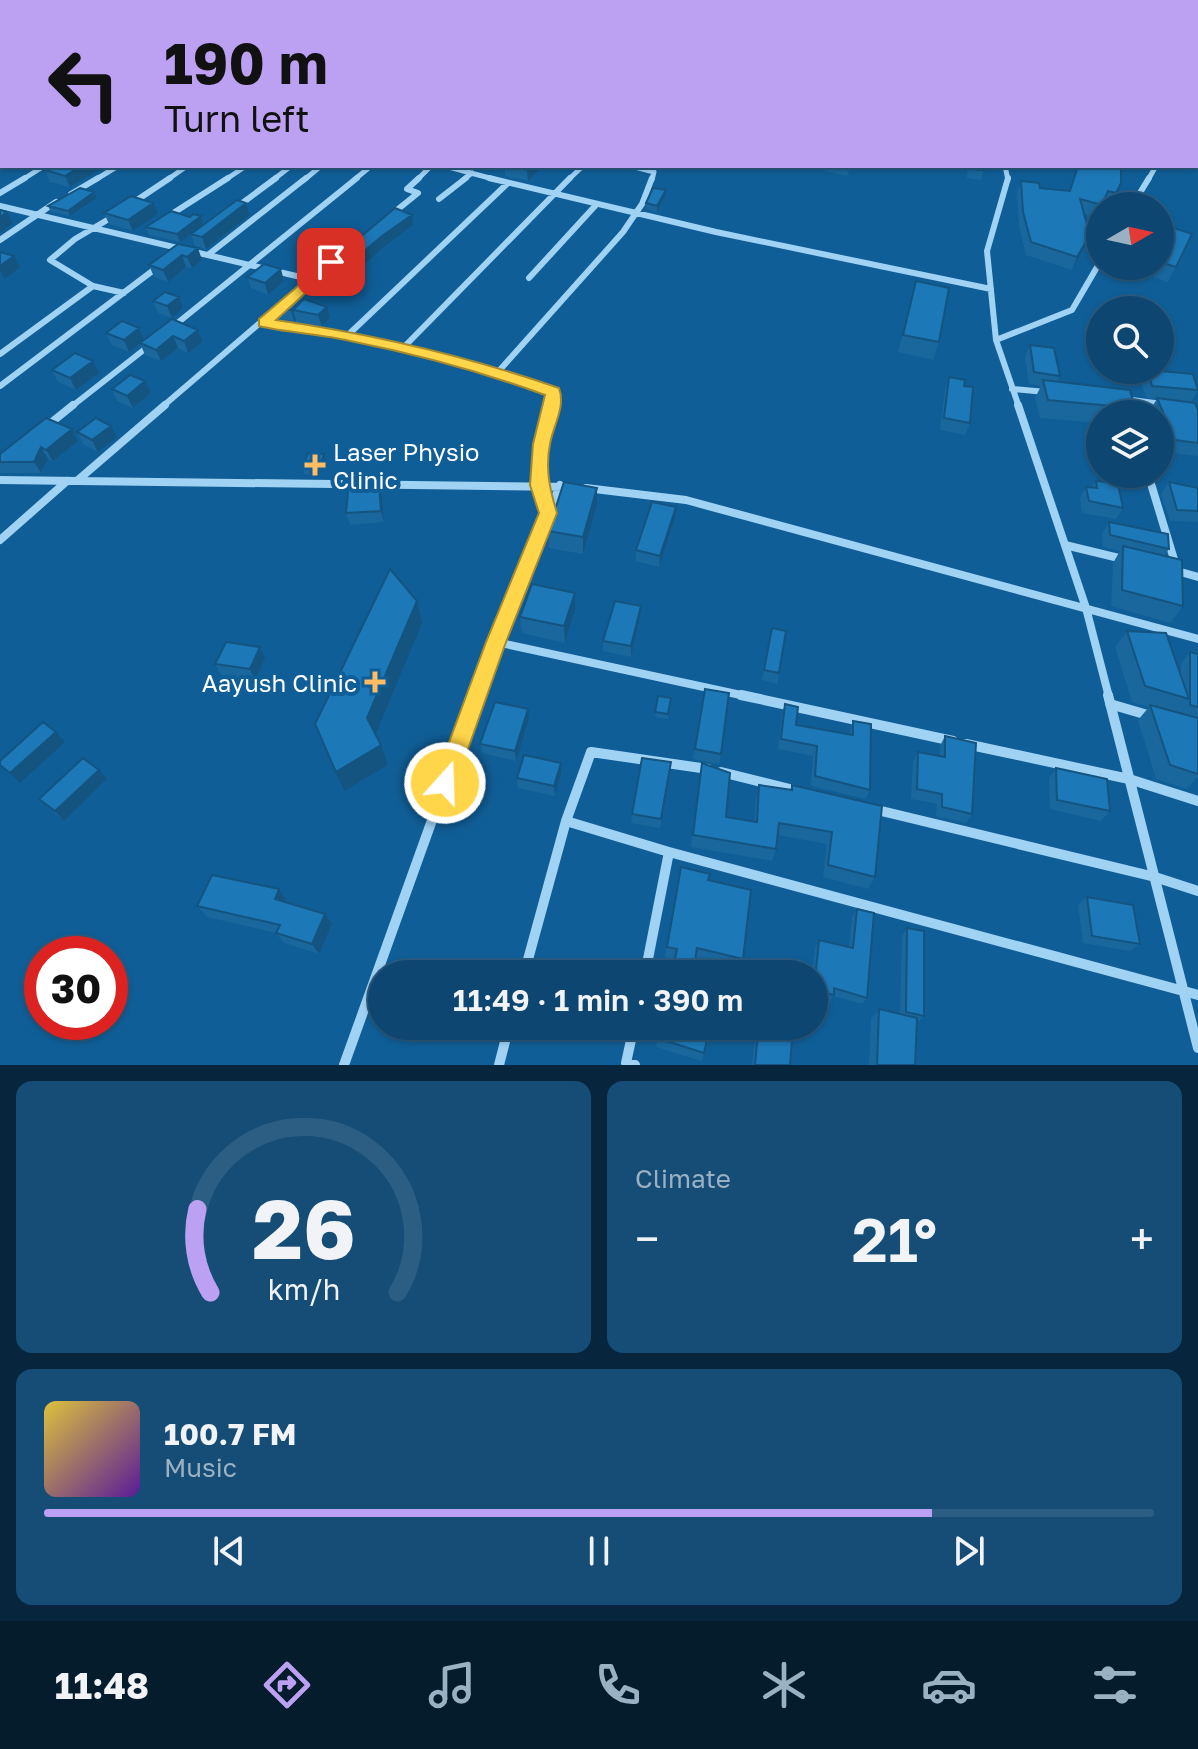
<!DOCTYPE html>
<meta charset="utf-8">
<style>
:root{--surface:#0c4671;--page:#154d76;--text:#f1f3f6;--muted:#9ab1c3;--line:#2c5e84;--accent:#bca0f2}
body{margin:0;font-family:"Golos Text",sans-serif;background:var(--page);color:var(--text);height:100vh;display:flex;flex-direction:column;font-size:30px;white-space:nowrap}
*{box-sizing:border-box;margin:0}
p{font-size:26px;color:var(--muted)}
.icon{flex:none;width:44px;height:44px;fill:none;stroke:currentColor;stroke-width:2;stroke-linecap:round;stroke-linejoin:round}
.map{position:relative;height:1065px;overflow:hidden}
.sheet{display:flex;flex-direction:column;gap:16px;padding:16px;background:#07263e;flex:1}
.sheet>*{flex:none}
.top-card{position:absolute;left:0px;top:0px;width:1198px;height:168px;box-shadow:0 2px 6px #0004,0 0 0 2px var(--line);background:#bca0f2;color:#111;overflow:hidden}
.needle{width:52px;rotate:81deg}
.buttons{position:absolute;left:1086px;top:192px;display:grid;gap:16px}
.buttons a{display:grid;place-items:center;width:88px;height:88px;border-radius:50%;background:var(--surface);box-shadow:0 2px 6px #0004,0 0 0 2px var(--line);font-size:40px}
.speed{position:absolute;left:24px;top:936px;display:flex;gap:16px;font-size:40px;font-weight:700;text-align:center}
.speed>*{display:grid;place-content:center;width:104px;height:104px;border-radius:50%;background:var(--surface);box-shadow:0 2px 6px #0004,0 0 0 2px var(--line);line-height:1}
.speed .limit{border:12px solid #d22;background:#fff;color:#111}
.pin{position:absolute;display:grid;place-items:center;width:68px;height:68px;color:#fff;margin:-34px;border-radius:16px;box-shadow:0 4px 12px #0006}
.me{position:absolute;width:88px;margin:-44px;rotate:20deg;stroke-linejoin:round;filter:drop-shadow(0 0 6px #0008)}
.turn{display:flex;align-items:center;gap:28px;height:168px;padding:0 32px;font-size:36px}
.turn .icon{width:104px;height:104px;stroke-width:2.5}
.turn b{display:block;font-size:56px;line-height:68px}
.big{font-size:60px;font-weight:600;line-height:1.1}
.sheet .widget{flex:1;display:flex;flex-direction:column;justify-content:center;gap:12px;min-width:0;padding:0 28px;border-radius:16px;background:var(--page)}
.sheet .dial{align-items:center;gap:0}
.dial svg{height:208px;overflow:visible;fill:none;stroke:var(--line);stroke-width:7;stroke-linecap:round;text-anchor:middle}
.dial text{fill:var(--text);stroke:none}
.song{display:flex;align-items:center;gap:24px}
.cover{width:96px;height:96px;border-radius:12px;background:linear-gradient(135deg,hsl(50 70% 55%),hsl(270 70% 35%))}
.played{height:8px;border-radius:4px;background:linear-gradient(90deg,var(--accent) 80%,var(--line) 80%)}
.keys{display:flex;justify-content:space-around;direction:ltr}
.heat{display:flex;justify-content:space-between;align-items:center;font-size:44px;direction:ltr}
.sheet .tiles{flex:1;display:grid;gap:16px;grid-template-columns:1fr 1fr}
.widget:last-child{grid-column:span 2}
.trip{position:absolute;left:368px;top:960px;width:460px;height:80px;border-radius:40px;background:var(--surface);box-shadow:0 2px 6px #0004,0 0 0 2px var(--line);font-weight:600;line-height:80px;text-align:center}
.tab-bar{display:flex;height:128px;justify-content:space-around;align-items:center;background:#051c2d;color:var(--muted)}
.tab-bar .icon{width:56px;height:56px}
.tab-bar .current{color:var(--accent)}
.tab-bar b{font-size:36px;color:var(--text)}
.map>svg:first-child{display:block}
.lines{fill:none;stroke-linecap:round;stroke-linejoin:round}
.minor-far3{stroke:#a0d2f4;stroke-width:5}
.minor-far2{stroke:#a0d2f4;stroke-width:6}
.minor-far1{stroke:#a0d2f4;stroke-width:8}
.minor{stroke:#a0d2f4;stroke-width:10}
.wall{fill:#19679d}
.shaded-wall{fill:#145480}
.building{fill:#1d78b7;stroke:#145480;stroke-width:2}
.route{fill:#ffd54a;stroke:#a68a30;stroke-width:2}
.poi-dot{fill:#ffbc63;stroke:#105e97;stroke-width:3}
.labels{text-anchor:middle;dominant-baseline:central;stroke-width:8;stroke-linejoin:round;paint-order:stroke}
.poi-label{font-size:24px;fill:#fff;stroke:#105e97;text-anchor:start}
</style>
<div class="map">
<svg width="1198" height="1065" viewBox="0 0 1198 1065">
<rect width="100%" height="100%" fill="#105e97"/>
<g class="lines">
<!-- minor-far3 -->
<path class="minor-far3" d="M743 0 756 2
M83 2 87 0
M1196 96 1198 93
M445 166 497 180
M631 166 654 172 652 180
M1005 166 1008 180
M22 180 44 166
M95 180 118 166
M167 180 187 166
M225 180 246 166
M273 180 291 166
M304 180 321 166
M354 180 371 166
M417 180 431 166
M463 180 472 173
M568 180 583 166
M1148 180 1156 166"/>
<!-- minor-far2 -->
<path class="minor-far2" d="M489 178 716 232 991 289
M1008 178 987 251 996 340 1019 407
M0 193 25 178
M71 194 98 178
M439 199 466 178
M131 204 170 178
M0 206 309 279
M1132 206 1149 178
M237 207 276 178
M392 214 418 193 407 189 419 178
M114 216 75 239 50 260 93 286 124 293
M167 217 228 178
M0 240 56 202
M209 254 306 178
M529 278 595 206
M264 322 368 341 503 373 554 392 551 407
M170 329 357 178
M348 335 508 183
M996 340 1072 310 1100 262
M403 348 570 178
M0 354 93 286
M498 372 623 232 642 204 652 178
M0 386 159 266
M1012 389 1046 392
M1124 399 1162 404
M71 407 150 345
M162 407 340 254"/>
<!-- minor-far1 -->
<path class="minor-far1" d="M1018 405 1086 608 1109 697
M47 426 73 405
M1148 474 1176 566
M0 480 573 487
M78 480 165 405
M586 488 686 500 1198 639
M548 513 540 461 552 405
M0 540 67 481
M1065 545 1127 560
M1177 571 1198 577
M496 642 750 697
M476 697 560 485"/>
<!-- minor -->
<path class="minor" d="M741 695 953 741
M1108 695 1198 1048
M1110 704 1151 716
M966 744 1129 779 1198 801
M721 772 798 791
M873 809 1155 877 1198 891
M566 821 591 752 708 769
M669 852 1198 995
M524 974 566 821 669 852 645 974
M634 1026 626 1063 635 1065
M344 1065 477 695
M499 1065 509 1026"/>
</g>
<!-- wall -->
<path class="wall" d="M872 0H892L891 2H872Z
M940 0H962V2H943Z
M1132 0H1162L1161 2H1140Z
M52 166H105L70 187 50 182 45 170Z
M505 166H543L528 181 505 176Z
M826 166H851L847 176 825 171Z
M968 166H985L984 168 981 180 967 178Z
M1074 166H1121V183L1111 206 1103 204 1102 206H1100V211L1097 218 1084 214V248L1072 270 1026 255 1019 225 1017 194 1021 181 1040 188 1069 191 1078 166Z
M665 196 657 212 646 209V203Z
M97 198 70 216 51 212 48 206Z
M153 203 158 214 133 231 109 224 104 213Z
M246 203 250 215 206 249 195 246 191 234Z
M201 216 203 225 180 242 149 235 146 227Z
M413 225 384 247 351 276 335 270 333 260Z
M1160 226 1192 234 1168 282 1120 266H1160Z
M178 244 202 260 192 268 186 267 168 282 154 277 149 265Z
M247 277 284 281 268 295 251 288Z
M916 281 939 342 933 360 898 352Z
M179 297 183 308 172 318 158 313 153 301Z
M300 304 327 307 330 318 322 326 296 322V320L294 321 278 318 274 307Z
M139 328 144 340 198 330 202 342 188 353 178 348 161 361 145 355 140 343 129 352 112 345 106 333Z
M1030 345 1060 376 1057 382 1135 408 1132 414H1100V423L1040 418 1035 398 1041 386 1029 384 1025 357Z
M93 361 99 373 76 390 58 382 52 370Z
M1147 370H1155L1198 390 1191 402 1177 401 1198 410V456L1160 451V414H1152L1150 410 1157 399 1146 398 1141 381Z
M949 377 970 423 965 435 940 430 945 389Z
M112 389 151 393 133 408 117 401Z
M77 432 117 437 98 452 83 444Z
M78 441 53 461 48 459 41 473H0V454Z
M324 454 326 460 321 474H304L303 468Z
M1103 474H1116L1123 508 1116 519 1082 513 1080 498 1086 487H1092L1096 481H1100Z
M363 479 364 485 382 495 384 522 350 525 346 513Z
M1169 482 1198 488V522L1170 521 1161 494Z
M597 488V505L583 554 549 548 548 531Z
M676 507 675 518 659 567 636 561V550Z
M1109 522 1169 549 1164 556 1183 606 1170 623 1111 606 1113 563 1120 551 1103 547 1102 534Z
M575 593V609L565 643 522 633 520 617Z
M641 606 640 617 631 657 603 651V641Z
M1127 631 1181 675V663L1190 652 1198 654V777L1186 789 1156 779 1138 720 1149 707 1132 702 1115 647Z
M769 639 779 673 777 684 762 680Z
M265 658 255 680 221 675 215 664Z
M705 689 721 754 719 764 693 759Z
M658 696 671 698 668 719 655 717Z
M785 704 796 725 849 735 853 721 870 790 866 799 811 786 813 756 778 749 782 714Z
M529 719 516 761 482 753 480 744Z
M945 736 972 814 966 823 936 816 937 804 911 799 913 761 918 752 940 756V746Z
M671 762 660 828 631 823 632 814Z
M1056 768 1110 811 1101 821 1050 809 1049 778Z
M99 770 107 779 64 821 39 799Z
M561 773 555 796 518 788 517 778Z
M700 776 726 817 754 822 756 798 759 785 790 790 792 785 875 877 868 889 823 877 827 844 778 835 776 849 772 861 691 847Z
M681 867 708 880 743 959 739 969 695 959H675L665 957Z
M279 889 286 900 285 902 332 924 319 954 284 943 276 933 207 917 197 906Z
M1087 897 1140 944 1130 951 1083 943 1078 905Z
M857 909 867 998 862 1004 833 996 830 1002 814 998V974H812L815 948 819 940 849 947 852 917Z
M907 928 924 1016 917 1023 915 1065H869L871 1019 879 1009 900 1014 902 936Z
M660 1026 704 1053 702 1061 656 1047Z
M758 1032 790 1065H752L755 1038Z"/>
<!-- shaded-wall -->
<path class="shaded-wall" d="M81 166H105L70 187 65 176Z
M531 166H543L528 181 527 170Z
M666 190 665 196 657 212V206Z
M94 192 97 198 70 216 68 211Z
M153 203 158 214 133 231 128 220Z
M246 203 250 215 206 249 202 237Z
M7 212 13 223 0 233V217Z
M412 215 413 225 384 247 351 276 348 265 382 236Z
M201 216 203 225 180 242 177 234Z
M1090 235 1084 248 1072 270 1077 257Z
M198 248 202 260 192 268 187 257Z
M182 255 186 267 168 282 163 270Z
M14 256 20 267 5 279 0 270V266Z
M281 269 284 281 268 295 265 283Z
M179 297 183 308 172 318 167 306Z
M299 302 302 312 293 310 296 320 294 321 291 310Z
M327 307 330 318 322 326 318 315Z
M139 328 144 340 129 352 124 340Z
M198 330 202 342 188 353 184 341Z
M173 336 178 348 161 361 156 350Z
M93 361 99 373 76 390 70 378Z
M145 381 151 393 133 408 127 396Z
M111 426 117 437 98 452 92 440Z
M72 429 78 441 53 461 46 450Z
M41 447 48 459 41 473 34 462Z
M324 454 326 460 321 474 319 469Z
M379 484 382 495 384 522 381 511Z
M597 488V505L583 554V537Z
M676 507 675 518 659 567 660 556Z
M575 593V609L565 643 564 626Z
M417 601 422 623 374 738 367 718Z
M641 606 640 617 631 657V646Z
M260 647 265 658 255 680 250 669Z
M528 709 529 719 516 761 515 751Z
M56 732 65 742 20 783 10 773Z
M381 745 388 765 344 791 336 772Z
M561 763V773L555 796 554 786Z
M99 770 107 779 64 821 55 811Z
M279 889 286 900 282 910 275 899Z
M325 914 332 924 319 954 312 944Z"/>
<!-- building -->
<path class="building" d="M1001 0H1037V2H1000Z
M0 42 2 43V80L0 81Z
M0 88H2V109L0 110Z
M0 110 2 111 1 127H0Z
M52 166H81L65 176 45 170Z
M511 166H531L527 170Z
M970 166H984V170L970 169Z
M1078 166H1121V183L1116 193 1108 191 1102 205 1080 199 1090 235 1077 257 1031 242 1023 212 1021 181 1039 183 1040 188 1070 191Z
M80 188 94 192 68 211 48 206Z
M653 188 666 190 657 206 646 203Z
M131 196 153 203 128 220 104 213Z
M237 200 246 203 202 237 191 234Z
M395 208 412 215 382 236 348 265 333 260Z
M0 210 7 212 0 217Z
M171 211 190 217 193 214 201 216 177 234 146 227Z
M1162 224 1192 234 1176 267 1160 262V226Z
M178 244 198 248 187 257 182 255 163 270 149 265Z
M0 252 14 256 0 266Z
M264 264 281 269 265 283 247 277Z
M916 281 949 288 939 342 903 335Z
M165 292 179 297 167 306 153 301Z
M285 298 299 302 291 310 274 307Z
M304 299 327 307 318 315 293 310Z
M172 319 198 330 184 341 173 336 156 350 140 343Z
M122 321 139 328 124 340 106 333Z
M1030 345 1054 348 1060 376 1034 372Z
M75 353 93 361 70 378 52 370Z
M1148 370 1193 374 1198 390 1152 386Z
M130 375 145 381 127 396 112 389Z
M949 377 965 380 964 386 973 387 970 423 944 418Z
M1043 380 1130 390 1135 408 1048 400Z
M1157 398 1195 403 1198 410V443L1160 438V419H1166Z
M46 418 72 429 46 450 41 447 34 462H0V454Z
M96 418 111 426 92 440 77 432Z
M308 453 324 454 319 469 303 468Z
M1106 474H1116L1123 508 1089 501 1086 487 1097 488 1096 481 1107 482Z
M363 479V485L379 484 381 511 346 513 349 480Z
M564 482 597 488 583 537 548 531Z
M1169 482 1198 488V511L1177 510Z
M652 502 676 507 660 556 636 550Z
M1109 522 1168 534 1169 549 1110 535Z
M1123 546 1182 560 1183 606 1122 590Z
M390 569 417 601 367 718 381 745 336 772 315 724Z
M532 584 575 593 564 626 520 617Z
M615 601 641 606 631 646 603 641Z
M772 628 786 631 779 673 764 670Z
M1127 631 1166 633 1189 699 1145 686Z
M226 642 260 647 250 669 215 664Z
M1190 652 1198 654V707L1190 705Z
M705 689 729 693 721 754 695 749Z
M658 696 671 698 668 714 655 712Z
M495 702 528 709 515 751 480 744Z
M785 704 798 707 796 725 853 735V721L871 724 870 790 815 776 817 746 781 739Z
M1150 705 1198 718V774L1170 765Z
M43 722 56 732 10 773 0 765V761Z
M945 736 976 743 972 814 942 807V794L917 789 918 752 945 757Z
M524 755 561 763 554 786 517 778Z
M83 758 99 770 55 811 39 799Z
M642 758 671 762 661 819 632 814Z
M702 763 730 773 726 817 757 822 759 785 792 790V785L882 806 875 877 828 865 832 832 779 823 776 849 693 835Z
M1056 768 1107 779 1110 811 1057 800Z
M681 867 710 874 708 880 751 890 743 959 697 948 693 974H672L677 949 667 947Z
M212 875 279 889 275 899 325 914 312 944 276 933 280 925 197 906Z
M1087 897 1133 905 1140 944 1092 936Z
M857 909 874 913 867 998 834 988V995L814 990 819 940 853 948Z
M907 928 924 931V1016L906 1012Z
M879 1009 917 1018 915 1065H877Z
M660 1026H710L704 1053 657 1038Z
M758 1032 792 1040 790 1065H755Z"/>
<!-- route -->
<path class="route" d="M331 258 336 259V265L276 320C372 334 467 356 559 388 566 407 553 426 550 444 545 469 550 490 557 513L506 642 456 783 453 790 445 793 437 790 434 783 486 642 539 513 530 485 533 444 545 395C482 372 416 354 350 341 320 334 288 333 259 326V319Z"/>
<!-- markers -->
<g class="poi-dot">
<path d="M311 453h8v8h8v8h-8v8h-8v-8h-8v-8h8z"/>
<path d="M371 670h8v8h8v8h-8v8h-8v-8h-8v-8h8z"/>
</g>
<g class="labels">
<!-- poi labels -->
<g class="poi-label">
<text x="333" y="451">Laser Physio<tspan x="333" dy="28">Clinic</tspan></text>
<text x="357" y="682" text-anchor="end">Aayush Clinic</text>
</g>
</g>
</svg>
<div class="buttons">
<a><svg class="needle" viewBox="-14 -14 28 28"><path d="M0-13l5 13h-10z" fill="#e53935"/><path d="M0 13l5-13h-10z" fill="#9ab1c3"/></svg></a>
<a><svg class="icon" aria-label="search" viewBox="0 0 24 24"><circle cx="10" cy="10" r="6"/><path d="M15 15l6 6"/></svg></a>
<a><svg class="icon" aria-label="layers" viewBox="0 0 24 24"><path d="M12 4l9 5-9 5-9-5zM3 14l9 5 9-5"/></svg></a>
</div>
<div class="speed"><div class="limit">30</div></div>
<div class="pin" style="left:331px;top:262px;background:#d93025"><svg class="icon" aria-label="arrive" viewBox="0 0 24 24"><path d="M6 21V4h12l-3 4 3 4H6"/></svg></div>
<svg class="me" style="left:445px;top:783px" viewBox="-20 -20 40 40"><circle r="17" fill="#ffd54a" stroke="#fff" stroke-width="3"/><path d="M0-11L8 9 0 5-8 9z" fill="#fff"/></svg>
<div class="trip">11:49 · 1 min · 390 m</div>
<div class="top-card">
<div class="turn"><svg class="icon" aria-label="left" viewBox="0 0 24 24"><path d="M17 20v-9H6M10 6l-5 5 5 5"/></svg><div><b>190 m</b>Turn left</div></div>
</div>
</div>
<section class="sheet">
<div class="tiles">
<div class="widget dial"><svg viewBox="0 0 100 80">
<path d="M14 69A42 42 0 1 1 86 69"/>
<path d="M14 69A42 42 0 0 1 9 37" stroke="#bca0f2"/>
<text x="50" y="56" font-size="32" font-weight="700">26</text>
<text x="50" y="72" font-size="11">km/h</text>
</svg></div>
<div class="widget"><p>Climate</p>
<div class="heat"><a>−</a><b class="big">21°</b><a>+</a></div>
</div>
<div class="widget">
<div class="song"><i class="cover"></i><div><b>100.7 FM</b><p>Music</p></div></div>
<div class="played"></div>
<div class="keys"><svg class="icon" aria-label="previous" viewBox="0 0 24 24"><path d="M18 5L8 12l10 7zM5 5v14"/></svg><svg class="icon" aria-label="pause" viewBox="0 0 24 24"><path d="M8 5v14M16 5v14"/></svg><svg class="icon" aria-label="next" viewBox="0 0 24 24"><path d="M6 5l10 7-10 7zM19 5v14"/></svg></div>
</div>
</div>
</section>
<nav class="tab-bar">
<b>11:48</b>
<svg class="icon current" aria-label="directions" viewBox="0 0 24 24"><path d="M12 3l9 9-9 9-9-9zM9 14v-3h6M13 9l2 2-2 2"/></svg>
<svg class="icon" aria-label="music" viewBox="0 0 24 24"><path d="M9 18V5l10-2v13"/><circle cx="6" cy="18" r="3"/><circle cx="16" cy="16" r="3"/></svg>
<svg class="icon" aria-label="phone" viewBox="0 0 24 24"><path d="M5 4h4l2 5-3 2q2 4 5 5l2-3 5 2v4C11 20 4 13 5 4z"/></svg>
<svg class="icon" aria-label="climate" viewBox="0 0 24 24"><path d="M12 3v18M4 7l16 10M4 17L20 7"/></svg>
<svg class="icon" aria-label="car" viewBox="0 0 24 24"><path d="M5 17H2v-5l4-1 3-4h7l3 4 3 1v5h-3M9 17h6M6 11h13"/><circle cx="7" cy="17" r="2"/><circle cx="17" cy="17" r="2"/></svg>
<svg class="icon" aria-label="filters" viewBox="0 0 24 24"><path d="M4 7h16M4 17h16"/><circle cx="9" cy="7" r="2"/><circle cx="15" cy="17" r="2"/></svg>
</nav>
